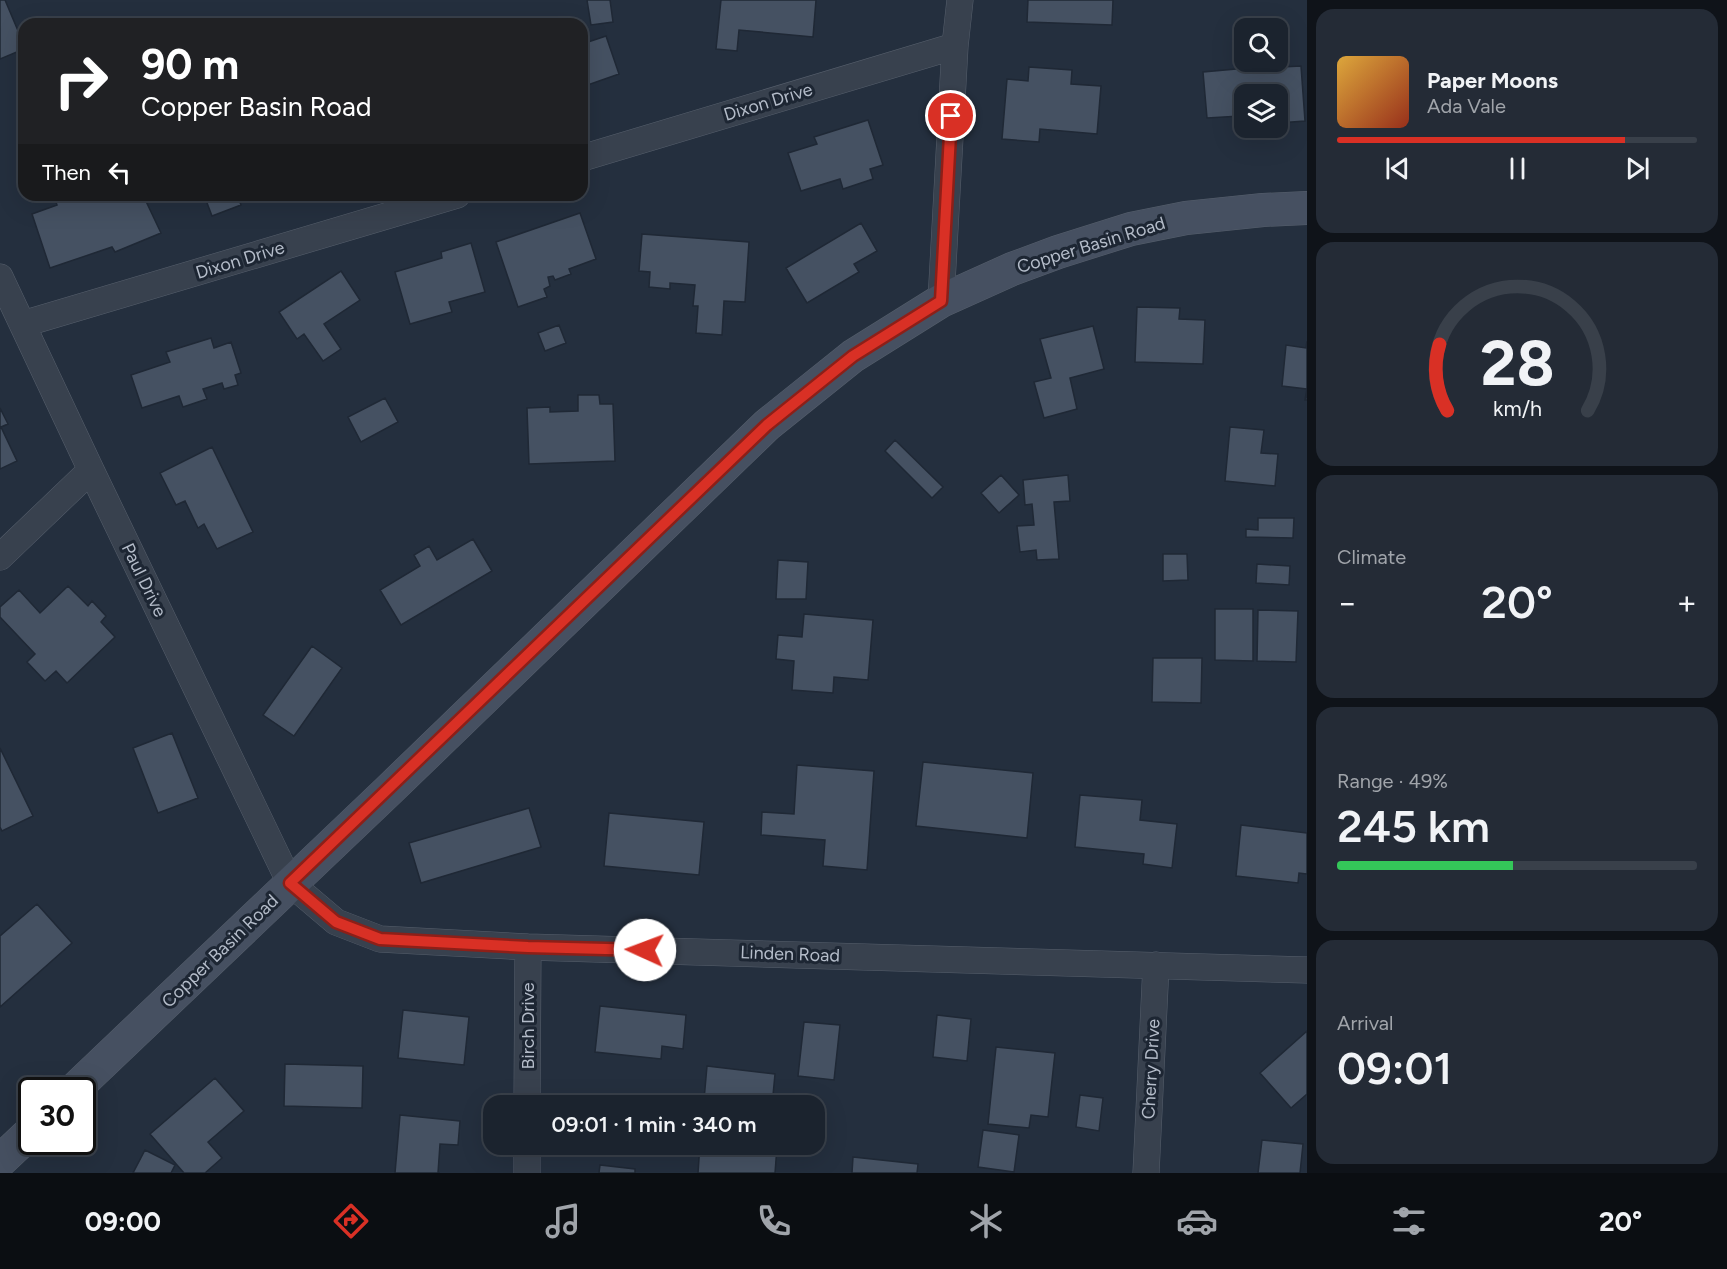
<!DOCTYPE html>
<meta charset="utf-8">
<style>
:root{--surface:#1b232e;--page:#242b36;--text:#f1f3f6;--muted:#a0a4aa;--line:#39404a;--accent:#d93025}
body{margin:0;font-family:Figtree,sans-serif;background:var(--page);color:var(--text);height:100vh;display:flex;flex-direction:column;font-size:22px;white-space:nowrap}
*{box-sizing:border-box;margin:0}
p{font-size:20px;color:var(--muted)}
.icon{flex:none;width:33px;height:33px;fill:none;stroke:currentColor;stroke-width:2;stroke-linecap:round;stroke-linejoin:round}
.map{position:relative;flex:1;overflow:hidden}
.side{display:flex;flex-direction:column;gap:9px;padding:9px;background:#0f1319;width:420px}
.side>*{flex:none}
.guide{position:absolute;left:18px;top:18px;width:570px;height:183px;border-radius:18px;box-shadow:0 6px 24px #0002,0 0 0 2px var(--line);background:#202124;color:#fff;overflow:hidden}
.buttons{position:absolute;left:1234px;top:18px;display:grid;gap:12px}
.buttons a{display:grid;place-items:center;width:54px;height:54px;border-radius:12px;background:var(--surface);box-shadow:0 6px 24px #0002,0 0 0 2px var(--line);font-size:30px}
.speed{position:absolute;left:18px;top:1077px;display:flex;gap:12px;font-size:30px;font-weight:700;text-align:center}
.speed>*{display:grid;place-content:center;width:78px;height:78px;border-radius:50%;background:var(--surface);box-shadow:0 6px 24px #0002,0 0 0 2px var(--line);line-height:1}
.speed .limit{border:3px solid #111;border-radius:9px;background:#fff;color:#111}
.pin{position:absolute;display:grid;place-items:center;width:51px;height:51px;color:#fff;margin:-26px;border:3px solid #fff;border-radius:50%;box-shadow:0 2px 6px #0007}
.me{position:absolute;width:66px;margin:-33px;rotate:272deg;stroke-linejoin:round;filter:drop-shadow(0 0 4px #0008)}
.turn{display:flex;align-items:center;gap:21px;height:126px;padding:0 24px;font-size:27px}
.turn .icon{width:78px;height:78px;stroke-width:2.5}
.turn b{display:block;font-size:42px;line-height:51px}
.then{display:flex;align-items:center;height:57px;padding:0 24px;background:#0003;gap:12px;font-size:22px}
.big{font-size:45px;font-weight:600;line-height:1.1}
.side .widget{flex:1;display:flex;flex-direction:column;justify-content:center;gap:9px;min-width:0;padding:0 21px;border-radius:18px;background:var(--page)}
.side .dial{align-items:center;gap:0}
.dial svg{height:156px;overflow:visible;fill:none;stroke:var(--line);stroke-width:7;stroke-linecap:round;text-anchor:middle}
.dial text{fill:var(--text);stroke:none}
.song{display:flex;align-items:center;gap:18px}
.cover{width:72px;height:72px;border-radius:9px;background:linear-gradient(135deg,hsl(40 70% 55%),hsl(10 70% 35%))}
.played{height:6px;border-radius:3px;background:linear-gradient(90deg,var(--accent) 80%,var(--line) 80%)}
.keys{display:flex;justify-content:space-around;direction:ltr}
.heat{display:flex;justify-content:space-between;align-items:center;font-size:33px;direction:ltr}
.charge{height:9px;border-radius:4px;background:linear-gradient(90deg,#34c759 49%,var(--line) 0)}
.trip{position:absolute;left:483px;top:1095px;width:342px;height:60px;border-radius:18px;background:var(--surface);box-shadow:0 6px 24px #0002,0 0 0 2px var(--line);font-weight:600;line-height:60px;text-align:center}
.tabs{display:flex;height:96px;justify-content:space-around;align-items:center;background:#0b0e12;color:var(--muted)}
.tabs .icon{width:42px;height:42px}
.tabs .active{color:var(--accent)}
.tabs b{font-size:27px;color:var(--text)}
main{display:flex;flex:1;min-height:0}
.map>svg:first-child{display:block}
.building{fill:#455162;stroke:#1f2835;stroke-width:1.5}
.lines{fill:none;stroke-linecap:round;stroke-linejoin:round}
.street-casing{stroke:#565f6c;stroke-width:27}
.secondary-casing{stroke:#565f6c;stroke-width:34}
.street{stroke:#38414e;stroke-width:26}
.secondary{stroke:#465061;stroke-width:33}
.route-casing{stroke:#8d1f18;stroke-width:15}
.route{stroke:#d93025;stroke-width:10}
.labels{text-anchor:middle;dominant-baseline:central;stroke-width:6;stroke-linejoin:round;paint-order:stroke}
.street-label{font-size:18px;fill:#b4bcc9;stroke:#1d2633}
</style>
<main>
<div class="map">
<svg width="1307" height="1173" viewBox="0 0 1307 1173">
<rect width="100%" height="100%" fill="#242f3e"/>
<!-- building -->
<path class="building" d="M0 0H5L24 45V49L0 59Z
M587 0H610L613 22 591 25Z
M721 0H816L813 37 739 30 737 51 716 49Z
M1028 0H1113L1112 25 1027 22Z
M606 36 619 74 582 87V44Z
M1280 51 1282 67 1301 66 1305 121 1278 123V94H1245V120L1240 121V116L1207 118 1203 72 1258 67V62H1278V52Z
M1029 67 1072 70 1071 84 1101 86 1097 134 1040 129 1039 142 1002 139 1007 79 1028 81Z
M868 120 883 165 870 169 873 179 843 189 840 179 801 191 788 153 817 144 814 137Z
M59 195H143L161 233 115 252 112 247 50 268 32 214 57 205 55 199Z
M204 195H237L241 205 212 216Z
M580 213 596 259 569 269 571 274 555 280 553 276 548 277 550 286 544 289 547 297 518 307 496 242Z
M861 223 877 251 854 264 859 272 807 303 786 268Z
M642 234 749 242 745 302 724 301 722 335 696 333 698 306H693L695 285 670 283V289L649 287 650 272 639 271Z
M471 243 485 292 449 302 452 312 410 324 395 272 442 258 441 252Z
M341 271 360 300 324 324 341 349 323 361 304 334 297 339 279 312Z
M1137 307 1180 308 1179 319 1205 320 1203 364 1135 362Z
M559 325 566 343 545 351 538 333Z
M1093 326 1104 369 1070 378 1077 409 1044 418 1034 382 1051 378 1040 339Z
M211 338 214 348 231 342 241 373 235 375 238 385 224 389 222 383 203 389 207 399 183 407 179 396 142 408 131 375 170 362 166 352Z
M1307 341V400H1305L1307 389 1282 386 1286 345 1306 348Z
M578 395H599L600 404H613L615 461 529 464 527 408 550 407V412L578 411Z
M385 398 398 422 361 442 348 417Z
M0 408 8 424 1 427 17 461 0 469Z
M1230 427 1264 430 1261 453 1278 454 1275 486 1225 481Z
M895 440 943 487 932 498 885 451Z
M212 447 253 532 217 549 204 524 198 528 185 501 176 505 160 473Z
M1001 475 1019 495 999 513 981 493Z
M1068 475 1070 501 1054 502 1059 559 1037 560 1036 550 1020 552 1017 526 1034 525 1032 504 1025 505 1023 480Z
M1258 518H1294L1293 538 1246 537V529L1258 530Z
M473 539 492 571 401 625 380 590 420 566 414 555 429 546 437 560Z
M1163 554H1187L1188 580 1163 581Z
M778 560 808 562 806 599H776Z
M1257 564 1290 566 1289 585 1256 583Z
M68 586 88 606 92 601 106 616 101 622 115 637 67 683 56 671 45 681 27 662 35 654 0 617V607L19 590 40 613Z
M1215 609H1253V661L1215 660Z
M1258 610 1298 611 1296 662 1257 661Z
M804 614 873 620 868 680 834 677 833 693 792 690 794 661 776 659 778 635 802 637Z
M312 646 342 668 294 736 263 715Z
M1153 658H1202L1201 703 1152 702Z
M172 733 198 798 158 813 133 748Z
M0 748 33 816 2 831 0 827Z
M923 762 1033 773 1027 838 916 826Z
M797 765 874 771 867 870 823 866 825 840 761 835 762 812 794 814Z
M1080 795 1142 800 1140 820 1177 824 1172 868 1143 864 1144 854 1075 847Z
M529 808 541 847 421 883 409 843Z
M609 813 704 822 699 875 604 866Z
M1241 825 1307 833V874L1299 873 1298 883 1236 876Z
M37 904 72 943 0 1007V936Z
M600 1006 686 1015 683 1049 662 1046 661 1059 595 1052Z
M403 1010 469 1017 464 1065 398 1058Z
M937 1015 971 1019 967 1061 933 1057Z
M804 1022 840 1025 834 1080 798 1076Z
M1307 1031V1094L1291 1108 1260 1073Z
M996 1047 1055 1053 1048 1117 1031 1115 1029 1128 988 1124Z
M285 1064 363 1066 362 1108 284 1106Z
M707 1066 775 1074 772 1106 704 1100Z
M215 1078 244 1111 208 1142 222 1158 205 1173H184L150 1134Z
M1080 1095 1103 1098 1099 1131 1076 1127Z
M604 1097 639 1100 638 1106H603Z
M400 1115 460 1121 458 1145 440 1144 438 1173H440H395Z
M983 1130 1019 1135 1014 1172 978 1167Z
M1262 1140 1303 1144 1300 1173H1258Z
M700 1144H748L777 1147 775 1173H698Z
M145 1150 175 1165 171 1173H133Z
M853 1157 918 1164 917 1173H852Z
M600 1165 635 1169V1173H599Z"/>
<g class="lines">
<defs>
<path id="street" d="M582 158 955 46
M0 277 91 470 290 883 336 922 380 939 528 947 1307 970
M941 301 955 46 960 0
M23 324 457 195
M0 557 91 470
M527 1106 528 947
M527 1173V1144
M1146 1173 1156 965"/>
<path id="secondary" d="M74 1090 387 792 767 425 853 356 941 301 1012 269 1058 252 1131 229 1186 218 1263 210 1307 208
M0 1161 32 1131"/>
</defs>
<!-- street casing -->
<use href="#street" class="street-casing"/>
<!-- secondary casing -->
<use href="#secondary" class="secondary-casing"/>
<!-- street -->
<use href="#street" class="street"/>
<!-- secondary -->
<use href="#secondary" class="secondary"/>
</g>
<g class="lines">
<defs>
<path id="route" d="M645 950 528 947 380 939 336 922 290 883 767 425 853 356 941 301 951 116"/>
</defs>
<!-- route casing -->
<use href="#route" class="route-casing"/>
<!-- route -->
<use href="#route" class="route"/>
</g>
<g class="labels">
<!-- street labels -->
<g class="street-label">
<text transform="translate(768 102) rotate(-17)">Dixon Drive</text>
<text transform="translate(1091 245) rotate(-17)">Copper Basin Road</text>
<text transform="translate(240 260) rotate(-17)">Dixon Drive</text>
<text transform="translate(144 580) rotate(64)">Paul Drive</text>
<text transform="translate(220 951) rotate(-44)">Copper Basin Road</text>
<text transform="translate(790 954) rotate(2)">Linden Road</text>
<text transform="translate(528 1026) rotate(-90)">Birch Drive</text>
<text transform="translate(1151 1069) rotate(-87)">Cherry Drive</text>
</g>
</g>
</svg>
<div class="buttons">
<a><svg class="icon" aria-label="search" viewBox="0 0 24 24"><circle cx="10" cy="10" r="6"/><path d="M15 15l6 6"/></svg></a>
<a><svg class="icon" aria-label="layers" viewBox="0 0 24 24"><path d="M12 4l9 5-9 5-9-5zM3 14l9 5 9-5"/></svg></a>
</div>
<div class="speed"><div class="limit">30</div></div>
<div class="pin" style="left:951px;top:116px;background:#d93025"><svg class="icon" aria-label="arrive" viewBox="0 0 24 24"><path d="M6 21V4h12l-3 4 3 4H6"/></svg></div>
<svg class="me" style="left:645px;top:950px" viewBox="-20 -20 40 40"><circle r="19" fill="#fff"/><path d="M0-13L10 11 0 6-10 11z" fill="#d93025"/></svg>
<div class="trip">09:01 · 1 min · 340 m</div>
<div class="guide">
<div class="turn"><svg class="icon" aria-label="right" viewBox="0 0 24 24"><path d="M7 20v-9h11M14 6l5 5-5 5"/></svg><div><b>90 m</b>Copper Basin Road</div></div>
<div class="then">Then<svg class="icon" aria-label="left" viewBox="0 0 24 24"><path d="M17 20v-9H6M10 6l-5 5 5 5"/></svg></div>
</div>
</div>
<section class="side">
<div class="widget">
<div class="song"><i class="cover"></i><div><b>Paper Moons</b><p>Ada Vale</p></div></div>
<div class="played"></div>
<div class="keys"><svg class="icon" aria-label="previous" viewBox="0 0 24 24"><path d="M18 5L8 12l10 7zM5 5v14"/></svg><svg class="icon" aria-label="pause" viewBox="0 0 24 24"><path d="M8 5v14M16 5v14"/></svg><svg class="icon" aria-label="next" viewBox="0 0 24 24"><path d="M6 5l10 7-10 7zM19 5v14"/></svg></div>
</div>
<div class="widget dial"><svg viewBox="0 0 100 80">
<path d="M14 69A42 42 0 1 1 86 69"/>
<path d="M14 69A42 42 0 0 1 10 35" stroke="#d93025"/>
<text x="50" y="56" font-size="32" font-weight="700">28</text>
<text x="50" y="72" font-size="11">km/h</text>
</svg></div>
<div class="widget"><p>Climate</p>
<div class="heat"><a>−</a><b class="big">20°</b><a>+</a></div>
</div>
<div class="widget"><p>Range · 49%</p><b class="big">245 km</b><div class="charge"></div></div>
<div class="widget"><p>Arrival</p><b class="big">09:01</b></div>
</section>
</main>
<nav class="tabs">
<b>09:00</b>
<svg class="icon active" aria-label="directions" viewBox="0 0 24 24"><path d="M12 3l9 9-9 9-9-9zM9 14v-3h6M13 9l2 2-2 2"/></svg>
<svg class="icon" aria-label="music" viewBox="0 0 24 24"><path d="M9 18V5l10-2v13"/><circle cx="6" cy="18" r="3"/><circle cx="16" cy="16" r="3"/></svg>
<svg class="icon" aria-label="phone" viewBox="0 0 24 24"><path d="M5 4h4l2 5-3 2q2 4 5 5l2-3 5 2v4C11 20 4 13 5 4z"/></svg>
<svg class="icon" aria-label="climate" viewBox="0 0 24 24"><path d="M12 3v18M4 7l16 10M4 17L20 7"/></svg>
<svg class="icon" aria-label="car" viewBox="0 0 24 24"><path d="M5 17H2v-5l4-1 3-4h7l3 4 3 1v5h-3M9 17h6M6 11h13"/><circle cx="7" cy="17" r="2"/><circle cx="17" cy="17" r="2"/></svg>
<svg class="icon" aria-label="filters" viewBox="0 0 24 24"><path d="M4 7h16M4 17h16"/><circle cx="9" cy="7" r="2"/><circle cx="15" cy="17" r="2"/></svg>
<b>20°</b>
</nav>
